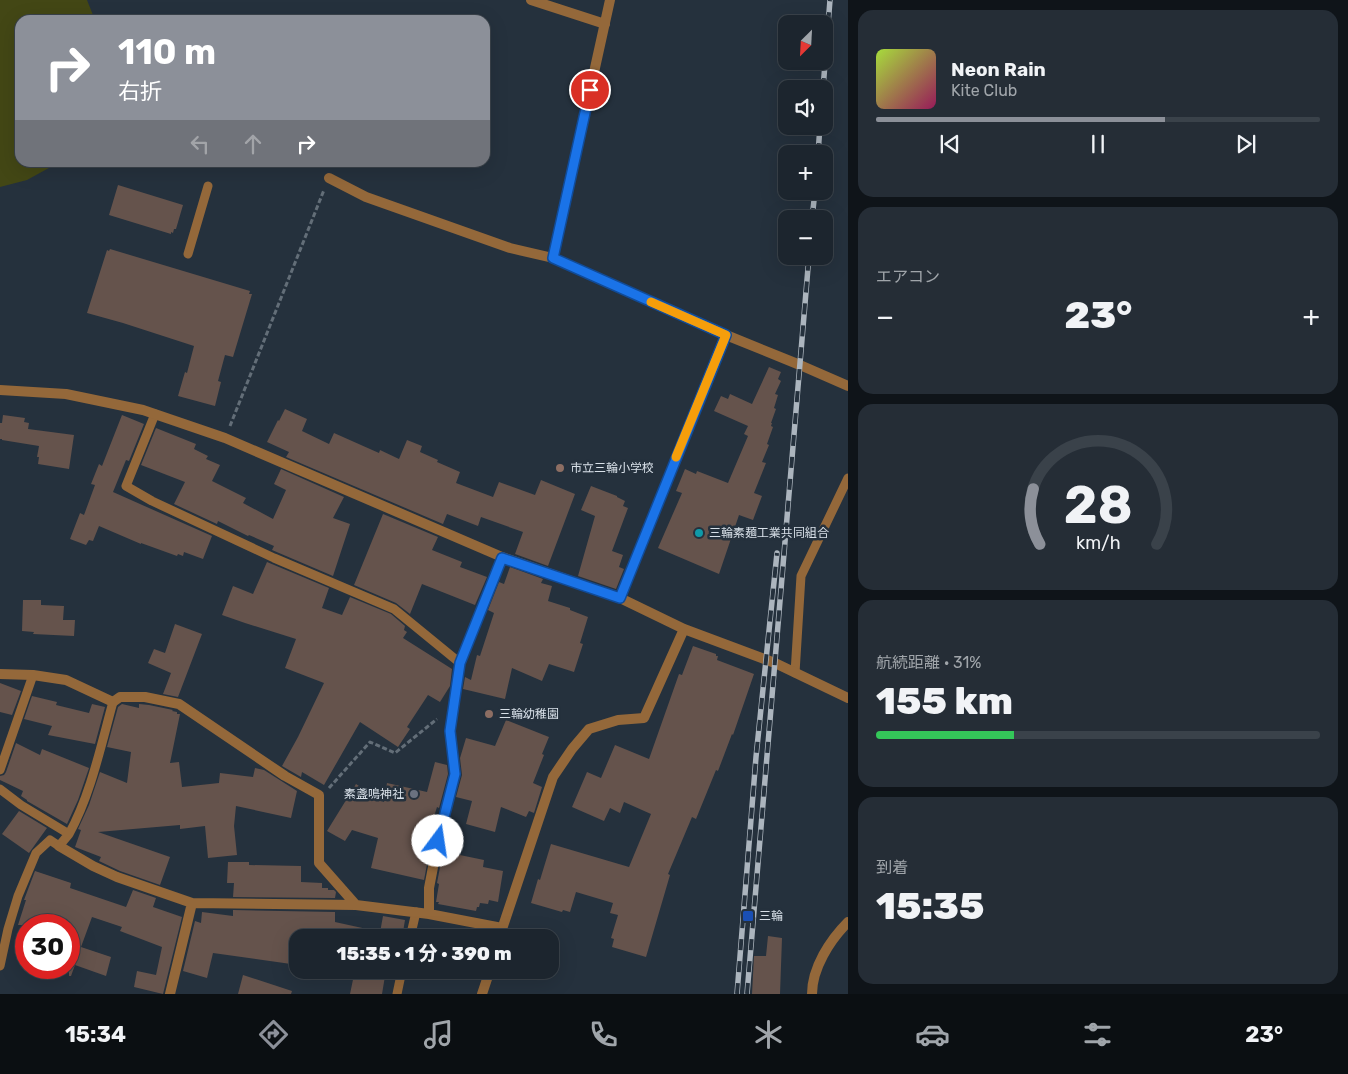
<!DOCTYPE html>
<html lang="ja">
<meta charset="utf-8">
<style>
:root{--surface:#1c252e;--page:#252d36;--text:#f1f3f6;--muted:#a0a5aa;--line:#3a424a;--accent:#8c9099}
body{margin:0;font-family:Rubik,"Noto Sans JP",sans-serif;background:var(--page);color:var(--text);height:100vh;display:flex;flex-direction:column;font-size:19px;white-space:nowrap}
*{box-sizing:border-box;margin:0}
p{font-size:16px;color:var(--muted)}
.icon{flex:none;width:28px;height:28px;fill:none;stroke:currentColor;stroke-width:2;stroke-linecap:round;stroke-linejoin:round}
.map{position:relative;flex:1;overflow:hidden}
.details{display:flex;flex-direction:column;gap:10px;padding:10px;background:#0f1419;width:500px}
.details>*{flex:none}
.banner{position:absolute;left:15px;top:15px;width:475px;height:152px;border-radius:15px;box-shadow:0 5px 20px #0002,0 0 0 1px var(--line);background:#8c9099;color:#fff;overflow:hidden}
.needle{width:32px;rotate:204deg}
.fabs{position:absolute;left:778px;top:15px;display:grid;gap:10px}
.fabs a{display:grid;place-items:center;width:55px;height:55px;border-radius:10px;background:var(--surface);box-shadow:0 5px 20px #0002,0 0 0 1px var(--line);font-size:25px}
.speed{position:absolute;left:15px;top:914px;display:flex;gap:10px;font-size:25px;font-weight:700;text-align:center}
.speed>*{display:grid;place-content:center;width:65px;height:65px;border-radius:50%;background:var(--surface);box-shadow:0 5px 20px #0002,0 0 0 1px var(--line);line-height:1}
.speed .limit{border:8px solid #d22;background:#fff;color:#111}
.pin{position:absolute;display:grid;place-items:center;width:42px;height:42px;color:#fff;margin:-21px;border:2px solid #fff;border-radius:50%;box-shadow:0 1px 5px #0007}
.me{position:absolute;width:55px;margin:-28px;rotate:14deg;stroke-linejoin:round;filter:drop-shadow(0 0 4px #0008)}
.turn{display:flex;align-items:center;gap:18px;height:105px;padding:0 20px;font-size:22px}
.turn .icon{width:65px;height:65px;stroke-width:2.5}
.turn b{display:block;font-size:35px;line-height:42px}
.lanes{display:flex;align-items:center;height:48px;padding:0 20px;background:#0003;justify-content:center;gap:25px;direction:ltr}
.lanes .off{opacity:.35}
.big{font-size:38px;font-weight:800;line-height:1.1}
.details .card{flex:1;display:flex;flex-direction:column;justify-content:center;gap:8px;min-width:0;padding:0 18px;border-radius:15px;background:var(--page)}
.details .dial{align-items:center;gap:0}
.dial svg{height:130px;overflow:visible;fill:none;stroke:var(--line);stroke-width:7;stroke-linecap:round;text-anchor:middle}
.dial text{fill:var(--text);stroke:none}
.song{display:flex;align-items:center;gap:15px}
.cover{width:60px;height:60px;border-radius:8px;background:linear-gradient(135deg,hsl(80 70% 55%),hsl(330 70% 35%))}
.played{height:5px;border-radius:2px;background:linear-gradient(90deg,var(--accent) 65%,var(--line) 65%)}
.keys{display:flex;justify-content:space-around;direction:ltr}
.heat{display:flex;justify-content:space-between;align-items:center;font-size:28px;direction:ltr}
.charge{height:8px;border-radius:4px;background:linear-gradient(90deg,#34c759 31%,var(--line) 0)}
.trip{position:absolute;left:289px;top:929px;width:270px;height:50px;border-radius:15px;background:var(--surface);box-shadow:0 5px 20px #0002,0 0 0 1px var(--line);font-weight:800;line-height:50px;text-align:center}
.dock{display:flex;height:80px;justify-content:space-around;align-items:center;background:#0b0f12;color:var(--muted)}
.dock .icon{width:35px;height:35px}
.dock .current{color:var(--accent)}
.dock b{font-size:22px;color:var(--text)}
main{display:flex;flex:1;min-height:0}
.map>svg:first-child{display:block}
.green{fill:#434715}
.building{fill:#65534c}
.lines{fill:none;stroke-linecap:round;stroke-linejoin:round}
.path{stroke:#636e78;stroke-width:3;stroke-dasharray:5 2.5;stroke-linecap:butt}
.service{stroke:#94683a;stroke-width:9}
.pedestrian{stroke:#94683a;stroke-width:10}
.minor{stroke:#94683a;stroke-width:10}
.tertiary{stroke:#94683a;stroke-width:10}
.rail-casing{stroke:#acb5be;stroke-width:5.5}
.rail{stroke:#25313d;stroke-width:4;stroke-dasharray:11;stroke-linecap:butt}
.route-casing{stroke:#114b97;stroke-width:12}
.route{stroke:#1a73e8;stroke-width:9}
.slow{stroke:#f59e0b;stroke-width:9}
.education-dot{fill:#8d6e63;stroke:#25313d;stroke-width:2}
.culture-dot{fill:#0f9aa8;stroke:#25313d;stroke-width:2}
.worship-dot{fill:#6b7280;stroke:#25313d;stroke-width:2}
.transit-dot{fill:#1a4fb4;stroke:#25313d;stroke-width:2}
.labels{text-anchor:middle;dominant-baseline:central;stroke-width:5;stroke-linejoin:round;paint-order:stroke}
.poi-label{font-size:12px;fill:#d8e0e8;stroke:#25313d;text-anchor:start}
</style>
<main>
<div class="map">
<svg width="848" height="994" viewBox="0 0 848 994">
<rect width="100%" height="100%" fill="#25313d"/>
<!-- green -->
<path class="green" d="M0 0H87L95 20H20V162L58 163 27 180 0 187Z"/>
<!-- building -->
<path class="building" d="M118 185 183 205 176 229H174L173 233 171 232V234L109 215Z
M110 249 250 291 249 294H252L233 357 225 355 218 381 221 382 215 406 178 396 185 372 187 373 194 346 123 323 87 313 107 250 109 251Z
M769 367 781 372 778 379 781 381 775 394 778 395 774 408 776 409 771 423H772L771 426 773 427 767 444 769 445 762 462 766 463 754 493 762 496 753 520 739 515 719 574 658 548 682 493 676 491 685 469 696 474 697 471 728 483 748 436 744 434 748 426 714 411 721 396 728 399 730 394 752 404Z
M285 409 307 419 302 431 329 444 334 433 379 453 380 450 399 459 407 440 422 446 420 452 438 460 437 462 460 472 456 483 493 497 499 482 535 495 541 480 575 494 548 566 515 554 523 532 481 517 478 526 447 514 443 524 286 457 289 452 267 442 278 420 279 421Z
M3 415 25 418 24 422 29 423 28 429 74 435 69 469 38 464 39 457H37L39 446 2 440V439H0V423H2Z
M122 415 144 424 129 461 126 460 113 492 212 536 203 559 184 552 183 556 178 554 177 556 141 543V544L99 526 93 541 89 540 86 545 70 539 80 513 84 515 95 485 91 484 99 464 102 466Z
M156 428 196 444 194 449 208 456 206 459 220 465 212 481 246 498 243 503 273 519 286 490 274 484 281 469 344 497 333 518 350 524 333 576 272 550 274 546 249 535 248 536 218 521 217 524 174 504 185 482 141 465Z
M591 486 617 496V497L625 501 623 506 628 508 612 551 623 555 619 567 624 569 616 589 578 576 595 516 581 510Z
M383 514 438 537 432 550 462 562 460 567 487 577 475 605 422 584 410 614 396 603 354 585Z
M267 562 329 588 322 608 342 615 350 597 391 614 405 626 404 630 407 632 403 638 452 669 450 686 440 702 428 695 407 727 410 729 398 747 360 722 324 785 302 772 301 777 282 766 298 737 324 683 285 668 296 639 245 623 222 615 233 586 253 594Z
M510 567 543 579 541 583 552 586 548 601 570 608V610L588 617 580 643 583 644 574 672 549 664 542 681 512 668 505 699 463 689 465 677 471 680 477 655 480 656 494 613 488 610 499 582 504 584Z
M23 600H41V605L64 606 63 620H75L74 636 33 634 34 632 22 631Z
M175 624 202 634 178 697 163 694 171 673 148 663 154 649 165 653Z
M693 646 716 654V656H718L717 660 754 674 733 735 732 734 718 771 716 770 696 819 692 817 668 874 670 875 646 957 612 947 614 939 611 938 618 915 610 913 613 903 576 892 570 912 563 910 562 912 531 903 538 879 540 880 551 844 629 867 651 814 624 802 620 813 610 808 604 821 572 807 587 772 601 778 615 745 649 759 679 674 682 675Z
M0 683 21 691 12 715 0 712Z
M32 696 57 702 56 705 89 713 92 704 105 707 95 744 48 735 52 726 24 719Z
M122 704 139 708V704L149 705 173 710 172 711 177 712V714H180L170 763 179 762 182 787 219 783 220 773 253 777 255 768 264 770 297 791 291 818 236 806 234 826 237 855 208 858 205 826 180 829V825L98 832 170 857 160 885 120 871 99 861 101 857 75 847 81 830 78 829 89 805 100 772 127 783 131 752 107 747 118 707Z
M506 720 549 737 542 754 544 755 533 783 542 787 534 813 529 811 526 817 501 807 495 832 466 824 472 801 456 797 462 775 460 758 466 738 495 746Z
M16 743 40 755 42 749 89 768 78 800 67 824 27 801V800L21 796 23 791 0 780V776L4 775 6 772Z
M435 762 447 765 448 774 439 808 437 807 426 842 431 843 424 880 371 868 378 838 352 830 345 841 327 831 356 784 384 802 387 783 427 792Z
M19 811 47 828 29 853 2 834Z
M444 846 456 848 455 854 484 860 483 867 503 871 498 902 489 900 488 904 480 903 479 907H477L476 911 438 904 439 902H436L439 884 437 883Z
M228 862H249V865L301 866V882L322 883V888H328V890H334L336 892 335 898 233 897 234 883H227Z
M35 871 71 883 70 888 126 907 133 890 156 898 153 907 182 917 163 994 134 987 137 971 156 975 162 947 120 931 122 927 92 917 81 947 111 957 106 976 75 965 71 976H69V925H18L26 900H24Z
M233 910 335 912V922L376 931V938H298V965L213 953 207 978 183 971 195 921 201 923 202 912 233 916Z
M383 916 405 920 402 938H379Z
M768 936 782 938 780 994H752L754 956H766Z
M355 970H386L382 994H350Z
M243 975 292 991 291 994H238Z"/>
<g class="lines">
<!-- path -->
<path class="path" d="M230 426 324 190
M329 788 370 742 395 753 437 719"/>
<!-- service -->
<path class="service" d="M188 254 208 186
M155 414 126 486 152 501 274 558 394 609 460 663
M795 673 801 576 848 478
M0 770 33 675
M0 789 21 805 69 834 59 846 50 840 36 853 18 896 8 929 0 966
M69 834C91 794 101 745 113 702
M410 938 416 912
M397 994 402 970"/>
<!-- pedestrian -->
<path class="pedestrian" d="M531 0 605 24"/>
<!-- minor -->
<path class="minor" d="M329 178 366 197 510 248 553 258 726 335 800 365 848 386
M0 390 66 394 143 410 225 438 502 557 620 598 684 629 775 663 848 698
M620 598 726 335
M0 674 33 675 66 680 113 702 120 697H145L179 704 285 776 319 795V863L356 905
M59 846 93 866 117 877 192 903 356 905 429 914 502 928
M429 914V888L438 841 455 774 450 731 460 663 502 557
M499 938 553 777 572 749 589 729 618 720 644 718 684 629
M170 994 192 903
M482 994 490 970
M812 994C812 968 830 940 848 922"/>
<!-- tertiary -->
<path class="tertiary" d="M553 258 610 0"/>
<defs>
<path id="rail" d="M823 89 830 0
M818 154 820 126
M812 219 815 191
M737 994 756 757 777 553
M747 994 809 256"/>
</defs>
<!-- rail casing -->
<use href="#rail" class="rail-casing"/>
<!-- rail -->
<use href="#rail" class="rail"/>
</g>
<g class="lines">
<defs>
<path id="route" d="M438 841 455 774 450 731 460 663 502 558 620 598 726 335 553 258 590 90"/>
</defs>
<!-- route casing -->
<use href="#route" class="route-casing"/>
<!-- route -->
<use href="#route" class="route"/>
<!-- slow -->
<path class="slow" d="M651 302 726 335 676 457"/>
</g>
<!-- markers -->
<g class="education-dot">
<circle cx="560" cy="468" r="5"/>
<circle cx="489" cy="714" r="5"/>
</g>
<circle class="culture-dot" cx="699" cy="533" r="5"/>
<circle class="worship-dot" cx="414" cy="794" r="5"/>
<rect class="transit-dot" x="742" y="910" width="12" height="12" rx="2.5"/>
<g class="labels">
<!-- poi labels -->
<g class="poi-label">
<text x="570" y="468">市立三輪小学校</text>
<text x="709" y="533">三輪素麺工業共同組合</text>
<text x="499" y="714">三輪幼稚園</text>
<text x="404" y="794" text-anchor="end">素盞鳴神社</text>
<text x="759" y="916">三輪</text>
</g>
</g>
</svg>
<div class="fabs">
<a><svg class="needle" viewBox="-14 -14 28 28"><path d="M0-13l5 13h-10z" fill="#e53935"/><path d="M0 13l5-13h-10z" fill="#a0a5aa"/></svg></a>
<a><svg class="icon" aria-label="sound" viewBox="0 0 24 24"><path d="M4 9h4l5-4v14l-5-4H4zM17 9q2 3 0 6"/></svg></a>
<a>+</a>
<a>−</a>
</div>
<div class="speed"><div class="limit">30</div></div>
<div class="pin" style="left:590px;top:90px;background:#d93025"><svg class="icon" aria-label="arrive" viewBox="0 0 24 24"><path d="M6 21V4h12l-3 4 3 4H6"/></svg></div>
<svg class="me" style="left:438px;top:841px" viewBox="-20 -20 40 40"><circle r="19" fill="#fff"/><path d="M0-13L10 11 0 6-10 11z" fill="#1a73e8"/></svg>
<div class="trip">15:35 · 1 分 · 390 m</div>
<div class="banner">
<div class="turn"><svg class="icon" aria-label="right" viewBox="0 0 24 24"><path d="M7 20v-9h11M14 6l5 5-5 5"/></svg><div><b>110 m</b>右折</div></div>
<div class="lanes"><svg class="icon off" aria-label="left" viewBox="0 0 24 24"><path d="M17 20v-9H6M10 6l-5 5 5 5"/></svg><svg class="icon off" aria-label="ahead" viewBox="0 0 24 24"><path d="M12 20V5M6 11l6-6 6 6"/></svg><svg class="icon" aria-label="right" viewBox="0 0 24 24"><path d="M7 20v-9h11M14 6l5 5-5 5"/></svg></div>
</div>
</div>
<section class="details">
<div class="card">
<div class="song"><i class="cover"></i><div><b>Neon Rain</b><p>Kite Club</p></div></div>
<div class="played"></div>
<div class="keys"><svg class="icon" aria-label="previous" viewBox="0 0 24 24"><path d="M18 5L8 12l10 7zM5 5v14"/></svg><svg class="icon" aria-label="pause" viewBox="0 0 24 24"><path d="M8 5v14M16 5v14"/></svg><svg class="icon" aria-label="next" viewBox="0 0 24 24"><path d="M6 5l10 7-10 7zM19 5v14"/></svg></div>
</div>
<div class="card"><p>エアコン</p>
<div class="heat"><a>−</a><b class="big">23°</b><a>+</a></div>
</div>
<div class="card dial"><svg viewBox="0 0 100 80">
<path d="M14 69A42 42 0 1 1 86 69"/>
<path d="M14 69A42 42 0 0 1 10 35" stroke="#8c9099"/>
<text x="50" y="56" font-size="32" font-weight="700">28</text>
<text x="50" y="72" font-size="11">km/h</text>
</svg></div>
<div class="card"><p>航続距離 · 31%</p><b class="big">155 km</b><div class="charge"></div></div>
<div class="card"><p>到着</p><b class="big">15:35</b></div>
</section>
</main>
<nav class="dock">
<b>15:34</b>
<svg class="icon current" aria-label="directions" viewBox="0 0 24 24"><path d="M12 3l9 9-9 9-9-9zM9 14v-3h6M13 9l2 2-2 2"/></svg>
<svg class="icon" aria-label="music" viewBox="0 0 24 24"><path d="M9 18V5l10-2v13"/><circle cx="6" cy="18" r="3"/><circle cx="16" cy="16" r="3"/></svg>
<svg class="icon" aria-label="phone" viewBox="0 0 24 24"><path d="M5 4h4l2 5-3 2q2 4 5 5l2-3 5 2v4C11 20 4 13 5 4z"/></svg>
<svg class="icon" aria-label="climate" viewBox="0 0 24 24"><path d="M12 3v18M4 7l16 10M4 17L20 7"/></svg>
<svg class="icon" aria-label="car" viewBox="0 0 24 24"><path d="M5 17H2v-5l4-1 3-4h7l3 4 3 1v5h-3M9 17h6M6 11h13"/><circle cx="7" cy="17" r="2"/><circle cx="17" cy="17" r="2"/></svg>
<svg class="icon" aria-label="filters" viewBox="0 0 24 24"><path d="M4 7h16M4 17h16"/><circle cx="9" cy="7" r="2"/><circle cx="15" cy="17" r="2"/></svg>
<b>23°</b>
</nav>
